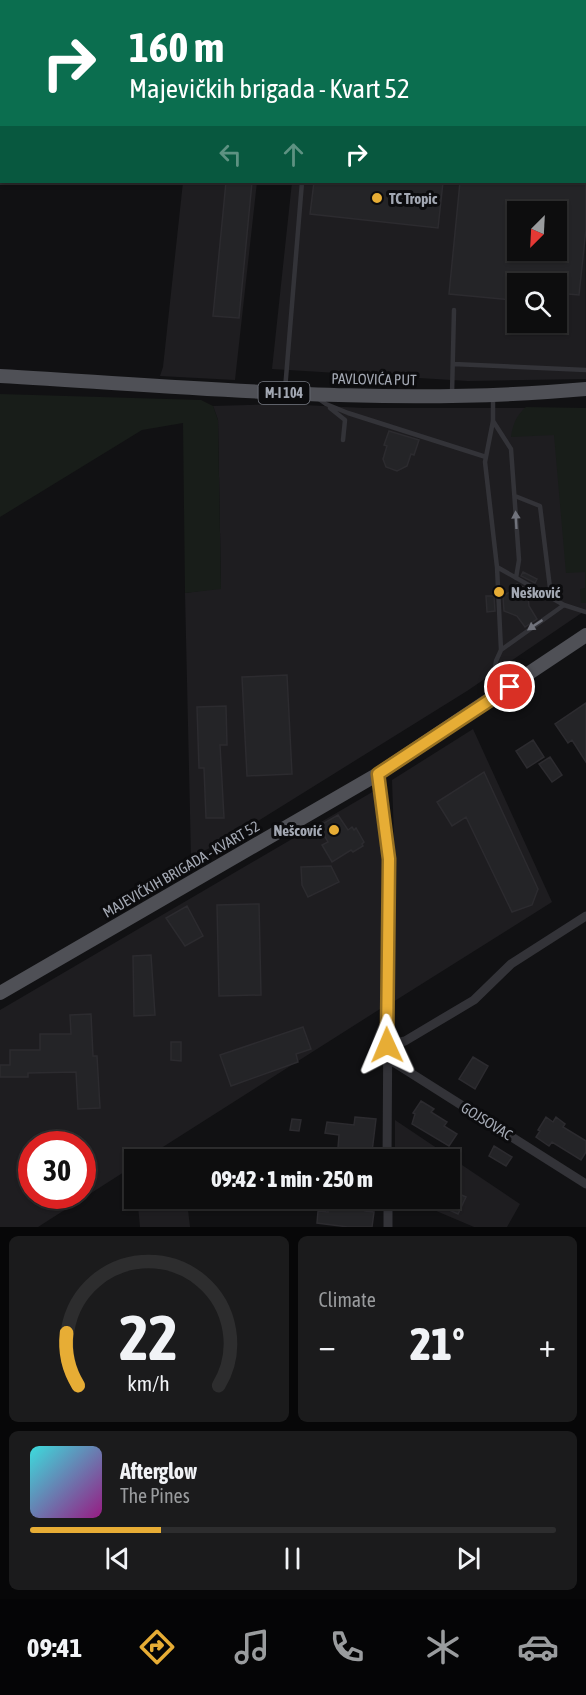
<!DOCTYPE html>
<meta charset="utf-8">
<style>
:root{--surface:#0d0d0e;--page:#1b1b1c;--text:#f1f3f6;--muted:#9a9c9e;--line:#2d2d2e;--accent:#e7ad35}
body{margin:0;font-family:"Asap Condensed",sans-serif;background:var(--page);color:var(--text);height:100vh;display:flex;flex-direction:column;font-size:22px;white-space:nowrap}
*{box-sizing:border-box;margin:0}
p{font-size:20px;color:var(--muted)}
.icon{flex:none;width:33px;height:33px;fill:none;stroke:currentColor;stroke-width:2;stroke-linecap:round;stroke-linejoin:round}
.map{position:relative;height:1227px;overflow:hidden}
.details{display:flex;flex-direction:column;gap:9px;padding:9px;background:#070708;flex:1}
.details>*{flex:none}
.guide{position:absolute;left:0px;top:0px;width:586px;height:183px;box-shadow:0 2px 4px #0004,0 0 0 2px var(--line);background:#0b6e4f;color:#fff;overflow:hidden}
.needle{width:39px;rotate:204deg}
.controls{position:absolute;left:507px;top:201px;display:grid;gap:12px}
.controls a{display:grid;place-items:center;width:60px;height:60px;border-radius:0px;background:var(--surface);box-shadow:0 2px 4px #0004,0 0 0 2px var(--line);font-size:30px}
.speed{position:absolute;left:18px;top:1131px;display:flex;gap:12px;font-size:30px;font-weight:700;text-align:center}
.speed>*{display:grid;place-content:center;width:78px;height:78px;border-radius:50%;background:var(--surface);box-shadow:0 2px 4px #0004,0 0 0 2px var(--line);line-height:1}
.speed .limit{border:9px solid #d22;background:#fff;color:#111}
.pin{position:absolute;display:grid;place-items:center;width:51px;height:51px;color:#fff;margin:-26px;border:3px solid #fff;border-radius:50%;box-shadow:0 2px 6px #0007}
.me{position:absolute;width:66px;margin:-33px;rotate:359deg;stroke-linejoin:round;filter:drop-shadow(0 0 4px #0008)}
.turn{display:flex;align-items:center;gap:21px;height:126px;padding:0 30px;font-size:27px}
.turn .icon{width:78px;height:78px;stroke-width:2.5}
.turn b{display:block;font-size:42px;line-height:51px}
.lanes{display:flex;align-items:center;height:57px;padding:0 30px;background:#0003;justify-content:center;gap:30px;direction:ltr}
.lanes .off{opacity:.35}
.big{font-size:45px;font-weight:800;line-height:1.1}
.details .widget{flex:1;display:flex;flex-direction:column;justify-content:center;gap:9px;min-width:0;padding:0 21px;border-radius:9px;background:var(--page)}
.details .dial{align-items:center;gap:0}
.dial svg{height:156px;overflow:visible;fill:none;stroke:var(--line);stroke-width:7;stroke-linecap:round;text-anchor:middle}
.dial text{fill:var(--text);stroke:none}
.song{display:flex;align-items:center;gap:18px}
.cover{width:72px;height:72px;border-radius:9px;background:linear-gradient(135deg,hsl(180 70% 55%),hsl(310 70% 35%))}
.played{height:6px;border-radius:3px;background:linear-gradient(90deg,var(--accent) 25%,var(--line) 25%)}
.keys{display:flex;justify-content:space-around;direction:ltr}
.heat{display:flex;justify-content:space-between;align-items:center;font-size:33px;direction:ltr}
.details .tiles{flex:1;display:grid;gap:9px;grid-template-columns:1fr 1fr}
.widget:last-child{grid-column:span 2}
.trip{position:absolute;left:124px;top:1149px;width:336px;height:60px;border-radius:0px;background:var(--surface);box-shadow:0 2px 4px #0004,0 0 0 2px var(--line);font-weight:800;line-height:60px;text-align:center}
.tabs{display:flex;height:96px;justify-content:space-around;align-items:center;background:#050506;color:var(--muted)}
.tabs .icon{width:42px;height:42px}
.tabs .on{color:var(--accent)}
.tabs b{font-size:27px;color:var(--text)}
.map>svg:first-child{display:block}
.built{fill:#1e1d20;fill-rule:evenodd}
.green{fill:#181d19}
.building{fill:#242427;stroke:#2c2b2f;stroke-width:1.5;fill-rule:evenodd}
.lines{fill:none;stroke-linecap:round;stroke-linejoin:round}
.path{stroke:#393a3f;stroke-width:2;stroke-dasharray:3 4.5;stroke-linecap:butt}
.lane{stroke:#333338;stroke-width:4.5}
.street{stroke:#333338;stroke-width:9}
.primary{stroke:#4f5056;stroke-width:14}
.oneway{fill:#71737c}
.route-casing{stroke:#967022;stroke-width:15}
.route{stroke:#e7ad35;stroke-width:10}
.poi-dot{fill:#e7ad35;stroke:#0c0c0e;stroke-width:2}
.labels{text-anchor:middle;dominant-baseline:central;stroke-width:6;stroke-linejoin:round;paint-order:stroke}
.shield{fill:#0c0c0e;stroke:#767982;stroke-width:1.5}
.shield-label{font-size:14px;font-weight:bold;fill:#a3a8b3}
.poi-label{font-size:15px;font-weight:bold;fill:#a3a8b3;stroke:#0c0c0e;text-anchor:start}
.street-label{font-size:15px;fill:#a3a8b3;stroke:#0c0c0e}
</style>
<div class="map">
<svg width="586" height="1227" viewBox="0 0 586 1227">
<rect width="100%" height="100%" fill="#111113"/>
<!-- built -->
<path class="built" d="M312 0H473L495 1H312Z
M585 8 586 379 468 381 272 369 292 182H585ZM518 212H556V250H518ZM518 284H556V322H518Z
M183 182H257L235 380 160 376 163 367Z
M283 404 364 408H586V610L467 691 229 839 191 857 185 593 221 588 218 420 213 406Z
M473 729 552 902 393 1002 395 867 392 780Z
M374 791 382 855 380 1009 144 1159 135 1160V1165L38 1227H0V1010ZM32 1144H82V1196H32Z
M395 1120 520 1204 507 1227H474L408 1199 450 1198V1160L395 1159Z
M138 1206 188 1210 190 1227H140Z"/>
<!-- green -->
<path class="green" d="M0 394 201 400 213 406 218 420 221 589 185 593 183 423 142 430 0 517Z
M526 407 586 408V603H581L580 589 585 588V572L566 573 554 435 511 437C513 424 516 416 526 407Z"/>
<!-- building -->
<path class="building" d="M226 182H252L239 318 213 316Z
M314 182H443L438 228 310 214Z
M460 182H586V229L579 295 556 293V284H518V289L513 288 512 300 449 294ZM518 212H556V250H518Z
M389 431 419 440 414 455 411 454 407 466 397 471 386 467 383 459 387 446 384 445Z
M523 572 537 579 535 583 521 576Z
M517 584 531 591 528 597 529 606 537 619 525 627 517 616 504 611 503 596 515 589Z
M486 596H494L495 611 487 612Z
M287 675 292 774 247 776 242 677Z
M586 703V762L572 740 568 743 555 724Z
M226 706 227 745H220L224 818H206L204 768H199L197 707Z
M533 740 544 757 527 768 516 751Z
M550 757 562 775 552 782 539 764Z
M484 772 538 889 532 905 512 912 466 817 452 826 437 802Z
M338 815 348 830 352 827 354 830 356 828 364 842 362 844 363 846 353 852 351 850 332 862 322 845 328 842 319 826Z
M331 866 339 882 308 897 302 885 301 867Z
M259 904 261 995 219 996 217 905Z
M187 906 203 936 185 946 166 918Z
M151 955 155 1015 134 1016 133 956Z
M91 1014 93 1056H97L100 1108 78 1109 76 1072 28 1073V1077H0V1065H10V1050H40V1034H71L70 1015Z
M303 1027 311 1049 296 1054 298 1062 231 1086 220 1055Z
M171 1042H181V1061L171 1060Z
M473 1057 488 1066 475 1089 459 1079Z
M421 1101 434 1109 431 1112 447 1122 444 1126 457 1134 449 1146 412 1124 415 1114 413 1113Z
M355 1117 376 1119 371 1160H337L339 1135 325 1133 327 1122 354 1125Z
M546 1117 553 1122 556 1117 565 1124 563 1127 586 1141V1152L581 1160 552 1142 549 1146 536 1137 540 1131 538 1130Z
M292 1119 301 1120 299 1131 290 1130Z
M494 1146 512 1157 506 1166 489 1156Z
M450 1190 466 1197 458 1214 423 1198H450Z
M350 1198H366L365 1211 374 1212 372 1227H348L317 1223 318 1211 328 1212 329 1205 349 1207Z"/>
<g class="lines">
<!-- path -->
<path class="path" d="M124 906 210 856"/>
<!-- lane -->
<path class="lane" d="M453 364 586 370
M285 390 302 182
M452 394 454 310
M316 397 326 404 348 413 486 457
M493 397V421L485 462 497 567
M330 408 345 420 343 440
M493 421 511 449 519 560 516 578
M515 496 540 506 551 596
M501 650 497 567 564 605
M491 695 496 661 501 650 564 605 586 612"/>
<!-- street -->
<path class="street" d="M378 774 389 859 387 1160
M387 1045 405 1041 474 1000 511 964 586 916
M387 1058 586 1184
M388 1198V1227"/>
<!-- primary -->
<path class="primary" d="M0 376C195 387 391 407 586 389
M0 993 378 774 586 635"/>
</g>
<!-- one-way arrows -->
<defs><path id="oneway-solid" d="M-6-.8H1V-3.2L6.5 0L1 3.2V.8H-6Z" transform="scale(1.5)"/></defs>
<g class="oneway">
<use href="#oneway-solid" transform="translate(516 520) rotate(-93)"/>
<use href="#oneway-solid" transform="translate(535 625) rotate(146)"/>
</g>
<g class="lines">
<defs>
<path id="route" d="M387 1045 389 859 378 774 510 687"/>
</defs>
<!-- route casing -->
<use href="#route" class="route-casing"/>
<!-- route -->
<use href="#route" class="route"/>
</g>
<!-- markers -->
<g class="poi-dot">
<circle cx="377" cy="198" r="6"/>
<circle cx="499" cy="592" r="6"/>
<circle cx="334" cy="830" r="6"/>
</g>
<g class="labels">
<!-- shield labels -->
<rect class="shield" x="258.5" y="382" width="51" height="22" rx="4.5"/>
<g class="shield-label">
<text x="284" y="393">M-I 104</text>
</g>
<!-- poi labels -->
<g class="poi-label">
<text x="389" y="198">TC Tropic</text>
<text x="511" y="592">Nešković</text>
<text x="322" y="830" text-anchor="end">Nešcović</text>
</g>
<!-- street labels -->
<g class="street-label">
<text transform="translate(374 379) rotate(1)">PAVLOVIĆA PUT</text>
<text transform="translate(181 869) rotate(-30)">MAJEVIČKIH BRIGADA - KVART 52</text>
<text transform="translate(487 1121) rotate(32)">GOJSOVAC</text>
</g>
</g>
</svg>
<div class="controls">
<a><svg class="needle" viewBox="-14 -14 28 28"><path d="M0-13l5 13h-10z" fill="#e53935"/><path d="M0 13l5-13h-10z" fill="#9a9c9e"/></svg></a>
<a><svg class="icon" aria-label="search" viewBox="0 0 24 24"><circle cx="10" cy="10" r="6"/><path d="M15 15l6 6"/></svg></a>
</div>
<div class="speed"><div class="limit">30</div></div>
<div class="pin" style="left:510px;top:687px;background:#d93025"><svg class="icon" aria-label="arrive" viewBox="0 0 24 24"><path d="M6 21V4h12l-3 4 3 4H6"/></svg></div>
<svg class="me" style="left:387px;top:1045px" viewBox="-20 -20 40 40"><path d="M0-17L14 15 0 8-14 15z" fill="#e7ad35" stroke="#fff" stroke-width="4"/></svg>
<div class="trip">09:42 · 1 min · 250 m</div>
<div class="guide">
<div class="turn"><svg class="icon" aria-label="right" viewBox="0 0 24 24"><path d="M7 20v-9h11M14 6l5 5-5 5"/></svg><div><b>160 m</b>Majevičkih brigada - Kvart 52</div></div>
<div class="lanes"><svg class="icon off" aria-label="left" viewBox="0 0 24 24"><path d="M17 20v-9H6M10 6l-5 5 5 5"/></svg><svg class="icon off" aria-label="ahead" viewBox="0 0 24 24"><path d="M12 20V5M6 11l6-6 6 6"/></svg><svg class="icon" aria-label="right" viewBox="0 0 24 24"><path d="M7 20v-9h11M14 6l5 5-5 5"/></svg></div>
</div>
</div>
<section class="details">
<div class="tiles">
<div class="widget dial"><svg viewBox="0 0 100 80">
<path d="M14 69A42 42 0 1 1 86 69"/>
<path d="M14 69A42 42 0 0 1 8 42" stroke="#e7ad35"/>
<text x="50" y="56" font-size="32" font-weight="700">22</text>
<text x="50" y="72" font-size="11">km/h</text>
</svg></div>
<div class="widget"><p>Climate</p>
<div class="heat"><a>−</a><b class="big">21°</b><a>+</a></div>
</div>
<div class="widget">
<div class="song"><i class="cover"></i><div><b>Afterglow</b><p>The Pines</p></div></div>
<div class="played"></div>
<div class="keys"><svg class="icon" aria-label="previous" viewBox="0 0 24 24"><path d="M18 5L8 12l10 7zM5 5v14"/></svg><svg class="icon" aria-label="pause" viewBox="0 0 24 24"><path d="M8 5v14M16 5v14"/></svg><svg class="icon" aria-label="next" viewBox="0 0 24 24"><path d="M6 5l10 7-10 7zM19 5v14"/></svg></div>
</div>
</div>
</section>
<nav class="tabs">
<b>09:41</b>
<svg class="icon on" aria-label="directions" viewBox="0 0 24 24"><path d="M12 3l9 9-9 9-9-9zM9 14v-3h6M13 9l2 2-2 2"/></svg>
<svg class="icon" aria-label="music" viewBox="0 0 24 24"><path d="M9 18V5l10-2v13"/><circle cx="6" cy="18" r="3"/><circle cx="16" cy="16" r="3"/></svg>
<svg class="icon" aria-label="phone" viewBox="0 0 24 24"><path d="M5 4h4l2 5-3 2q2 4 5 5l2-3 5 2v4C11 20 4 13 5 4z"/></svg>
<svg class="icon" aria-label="climate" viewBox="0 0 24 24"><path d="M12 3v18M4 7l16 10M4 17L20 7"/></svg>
<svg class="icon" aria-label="car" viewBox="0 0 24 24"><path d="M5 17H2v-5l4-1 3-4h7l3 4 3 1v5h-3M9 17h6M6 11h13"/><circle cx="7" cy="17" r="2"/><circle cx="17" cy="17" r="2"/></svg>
</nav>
